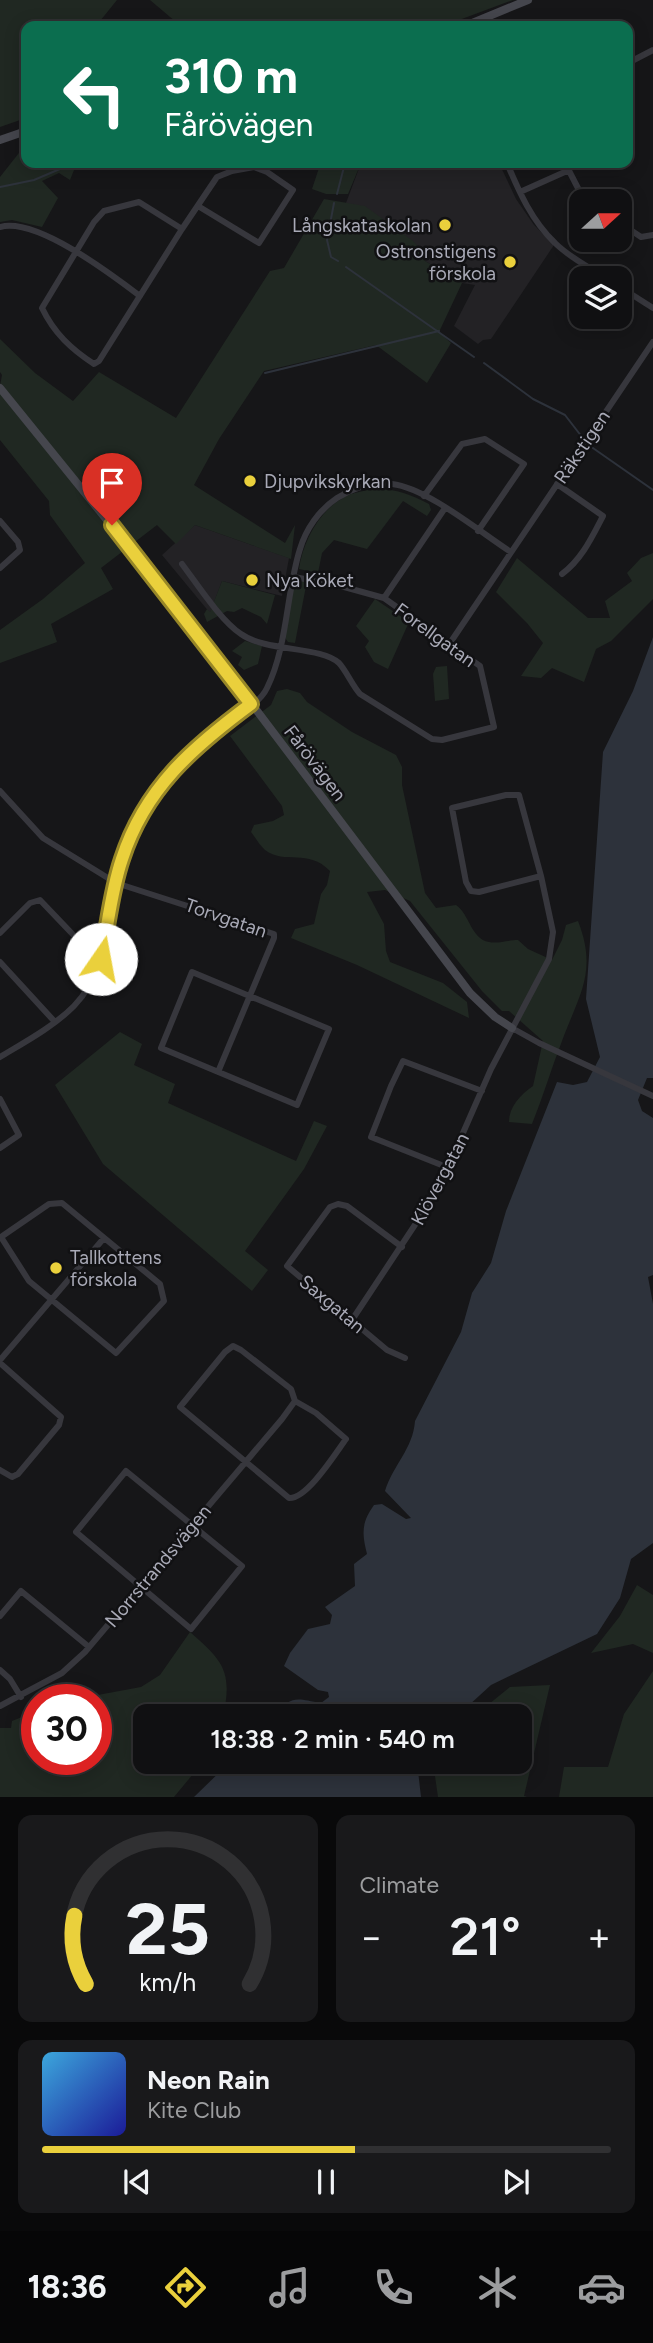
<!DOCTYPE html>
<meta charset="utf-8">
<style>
:root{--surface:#101012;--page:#19191b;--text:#f1f3f6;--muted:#9c9d9f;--line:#303032;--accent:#ead03c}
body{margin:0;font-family:Figtree,sans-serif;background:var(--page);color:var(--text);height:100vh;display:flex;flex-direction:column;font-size:26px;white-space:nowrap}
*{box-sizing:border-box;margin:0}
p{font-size:23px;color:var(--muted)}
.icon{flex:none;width:38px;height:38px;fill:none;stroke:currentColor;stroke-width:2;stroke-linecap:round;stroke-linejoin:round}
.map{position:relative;height:1797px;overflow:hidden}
.side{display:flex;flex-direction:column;gap:18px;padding:18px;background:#09090a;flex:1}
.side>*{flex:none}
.guide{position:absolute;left:21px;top:21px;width:612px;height:147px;border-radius:14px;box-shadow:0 4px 18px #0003,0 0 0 2px var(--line);background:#0b6e4f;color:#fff;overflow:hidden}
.needle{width:46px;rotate:69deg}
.tools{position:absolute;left:569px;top:189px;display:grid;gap:14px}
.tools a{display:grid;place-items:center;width:63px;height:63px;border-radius:14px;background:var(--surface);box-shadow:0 4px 18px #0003,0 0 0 2px var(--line);font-size:35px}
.speed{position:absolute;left:21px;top:1684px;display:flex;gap:14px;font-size:35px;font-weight:700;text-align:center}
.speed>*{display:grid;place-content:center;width:91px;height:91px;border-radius:50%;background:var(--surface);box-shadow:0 4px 18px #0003,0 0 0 2px var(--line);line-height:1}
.speed .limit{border:10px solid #d22;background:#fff;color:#111}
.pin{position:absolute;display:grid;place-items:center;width:60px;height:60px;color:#fff;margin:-72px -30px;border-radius:50% 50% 50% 0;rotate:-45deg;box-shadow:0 0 7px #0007}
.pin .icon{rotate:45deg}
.me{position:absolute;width:77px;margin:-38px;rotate:12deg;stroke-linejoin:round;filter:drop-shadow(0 0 5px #0008)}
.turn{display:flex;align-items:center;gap:24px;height:147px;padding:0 28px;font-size:32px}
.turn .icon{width:91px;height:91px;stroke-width:2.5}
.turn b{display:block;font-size:49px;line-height:60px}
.big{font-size:52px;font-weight:600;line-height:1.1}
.side .card{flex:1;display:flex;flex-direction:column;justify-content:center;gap:10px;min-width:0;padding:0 24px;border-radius:14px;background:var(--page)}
.side .dial{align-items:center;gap:0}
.dial svg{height:182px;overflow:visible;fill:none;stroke:var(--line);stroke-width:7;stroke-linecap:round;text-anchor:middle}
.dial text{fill:var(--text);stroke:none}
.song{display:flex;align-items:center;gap:21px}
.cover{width:84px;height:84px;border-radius:10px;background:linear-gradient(135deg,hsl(200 70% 55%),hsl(240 70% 35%))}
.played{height:7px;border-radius:4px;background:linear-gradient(90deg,var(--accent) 55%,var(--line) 55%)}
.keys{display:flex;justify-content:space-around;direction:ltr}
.heat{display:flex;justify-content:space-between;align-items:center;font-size:38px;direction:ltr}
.side .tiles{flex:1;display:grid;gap:18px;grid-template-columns:1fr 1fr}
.card:last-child{grid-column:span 2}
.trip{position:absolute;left:133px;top:1704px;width:399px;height:70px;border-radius:14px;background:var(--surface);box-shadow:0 4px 18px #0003,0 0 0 2px var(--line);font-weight:600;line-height:70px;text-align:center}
.tab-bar{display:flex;height:112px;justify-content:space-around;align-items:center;background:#060607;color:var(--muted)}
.tab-bar .icon{width:49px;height:49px}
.tab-bar .active{color:var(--accent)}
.tab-bar b{font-size:32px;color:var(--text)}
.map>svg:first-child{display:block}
.built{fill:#232225}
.green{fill:#202822}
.water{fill:#2d323b}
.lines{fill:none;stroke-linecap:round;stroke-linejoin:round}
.stream{stroke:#2d323b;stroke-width:2}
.street{stroke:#37373d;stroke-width:6}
.secondary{stroke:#45464d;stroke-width:8}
.route-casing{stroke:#988727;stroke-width:18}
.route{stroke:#ead03c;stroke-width:12}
.poi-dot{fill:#ead03c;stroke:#111113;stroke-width:2.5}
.labels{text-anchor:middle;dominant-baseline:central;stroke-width:5;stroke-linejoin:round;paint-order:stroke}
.poi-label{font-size:19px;fill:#a9aab7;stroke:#111113;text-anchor:start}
.street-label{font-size:19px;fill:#a9aab7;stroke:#111113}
</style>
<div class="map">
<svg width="653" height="1797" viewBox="0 0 653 1797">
<rect width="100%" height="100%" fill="#161618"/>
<!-- built -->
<path class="built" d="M361 163H499L516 199 534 225 554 245 491 339 483 340 478 344 454 326 475 285 462 283 425 261 421 250 346 203Z
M195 525 289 558 282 596 222 581 210 613 162 555Z"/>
<!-- green -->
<path class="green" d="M0 0H117L96 26H26V118L0 127Z
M150 0H513L443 26H173L176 22Z
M26 144V163H85L76 165 70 180 59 173 42 181 58 198 42 227 12 220 0 222V177Z
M311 163H361L348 194H326L312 189 319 168Z
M324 199 365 206 413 241 421 250 425 261 462 283 439 332 451 343 427 383 376 345 264 371 219 439 194 485 285 543 295 525 291 559 195 525 176 544 157 525 101 568 113 589 51 624 57 642 0 663V630L43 599 85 563 50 515 49 501 0 440V386L2 375 0 372V339L35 373 73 401 99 372 176 418 270 271 284 268Z
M372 489C394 488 410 494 429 504L431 510 427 516 403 501 367 549 334 540 322 553 318 573 299 569C303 540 322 505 351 494 357 492 365 491 372 489Z
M653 553V599L611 641 596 649 584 682 552 668 541 678 521 676 543 643 527 623 496 592 517 558 588 618H610L605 601 632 581 627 573 641 558Z
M299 579 307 581 295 643 288 642 283 635 295 581Z
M222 581 275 595 267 624 261 617 242 608 234 612 227 611 207 622 204 614 207 609 210 612Z
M375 599 409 622 388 669 374 662 365 647 369 641 356 626Z
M245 641 262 646 258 664 244 670 238 665 242 657 232 651Z
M447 666 449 699 435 701 433 674 436 667Z
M287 689 300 693 307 702 352 732 396 755 402 767V785L425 893 436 908 456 905C470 915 471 939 489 942 497 944 509 940 518 940L528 949 552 960 562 940 566 925 578 921C598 972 579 995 562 1041 551 1069 543 1097 532 1124L509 1122C509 1107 520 1095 533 1086L543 1041 509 1011H502L482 991 410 901 385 890 367 892 384 924 386 951 390 962 443 983 467 1002 469 1018 357 965 291 938 295 929 314 924 321 894 327 885 330 871C308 848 285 865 265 850 260 846 255 837 251 832L254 825 273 821 284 815 282 806 230 736 271 705 277 691Z
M120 1032 142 1044 134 1065 175 1084 168 1103 296 1161 314 1121 327 1126 304 1169 245 1251 268 1270 252 1291 103 1164 55 1085Z
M637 1585 653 1595V1653L633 1644 591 1653 620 1616Z
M190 1632C223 1661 233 1671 223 1717H145V1762H203L174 1797H0V1728H11L12 1721 37 1711V1759H96V1699H76L141 1687 160 1675Z
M653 1671V1797H559L564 1767H608L624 1714Z
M550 1685 524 1796 527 1797H438L433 1762H520V1717H473L510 1687Z"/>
<!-- water -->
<path class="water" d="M653 637V1078H647L638 1100 642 1111 653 1118V1275L648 1277 653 1304V1543L631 1559 620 1598 597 1634 491 1685 456 1717H273C292 1694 296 1699 321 1703L329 1697 328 1692 318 1690 284 1666 290 1653 308 1629 330 1624 332 1615 325 1607 355 1586 354 1564 367 1554C362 1534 361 1523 374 1505L382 1504 406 1519 411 1518 385 1491C393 1465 413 1449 415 1421L461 1332 472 1293 491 1263 506 1211 557 1082 573 1085 587 1082 600 1057 586 999 603 752 633 691Z
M230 1762H417L421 1797H194Z"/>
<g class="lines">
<!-- stream -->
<path class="stream" d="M0 187 34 180 74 163
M337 194 345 163
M334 203 327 240 331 257 338 261
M346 267 474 357
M484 363 533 399 565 415 582 437
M265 373 439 331
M590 446 653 490"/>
<!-- street -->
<path class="street" d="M628 63 653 50
M507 163C519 192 532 221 555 243 569 257 589 267 605 278
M565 163 581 194 589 201
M520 192 567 171
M139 202 182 229 99 361 94 364C71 349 54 333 42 308L94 222 104 211Z
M620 223 641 237 653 235
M0 227C36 217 111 274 140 296
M182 229 217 177 232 171 254 167 267 172 293 190 259 243 198 206
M620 287 653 308
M557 484 603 516C592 537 582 559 562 574
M424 496 462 444 485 439 524 464 478 531
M0 521 18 542 20 550 0 568
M182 564C197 584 221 621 241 634 266 652 321 646 339 663 347 672 352 685 360 694L432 739 442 740 494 727 480 666 384 598 337 585 294 577
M384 598 445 508
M450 643 653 342
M0 791 43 838 116 883 274 934V938L218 1072
M0 933 30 903 40 900 81 943 101 959
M0 962 55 1022
M192 972 329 1029 297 1105 161 1048Z
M512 1028 539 1043 653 1096
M0 1057C25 1042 53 1027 74 1006 110 969 108 910 121 862 128 837 141 813 155 791 172 766 196 746 219 728 234 717 259 705 267 688 288 645 286 593 300 549 306 529 319 510 337 498 353 488 373 482 392 484 427 488 480 532 511 552
M0 1099 19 1135 0 1148
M449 1168 371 1137 391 1086 403 1061 482 1091
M62 1203 160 1284 164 1301 116 1353 29 1281 1 1237 49 1204Z
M402 1247 347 1206 338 1204 330 1207 287 1266 387 1350 405 1358
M352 1320 438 1190 491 1069 549 959 553 932 541 876 519 795H506L452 808 466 882 471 891 479 892 541 876
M233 1346 241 1350 291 1389 295 1401 316 1413 346 1439C335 1454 307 1499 289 1498L180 1407 225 1352Z
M0 1360 104 1238
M0 1363 61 1417 59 1425 18 1474 12 1477 0 1470
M126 1471 242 1566 191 1629 76 1532Z
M0 1616 21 1591 89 1647
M0 1670 10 1679 21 1697
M0 1706 62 1673 85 1652 282 1419 295 1401"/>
<!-- secondary -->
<path class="secondary" d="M465 26 528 0
M0 140 26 131
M0 388 196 630 470 993 495 1017 512 1028"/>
</g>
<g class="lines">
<defs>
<path id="route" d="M101 959C108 926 111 891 122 859 145 788 193 747 251 704L112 525"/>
</defs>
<!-- route casing -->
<use href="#route" class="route-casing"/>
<!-- route -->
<use href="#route" class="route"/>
</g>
<!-- markers -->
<g class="poi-dot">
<circle cx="445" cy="225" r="7"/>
<circle cx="510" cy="262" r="7"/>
<circle cx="250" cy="481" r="7"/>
<circle cx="252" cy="580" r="7"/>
<circle cx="56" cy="1268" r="7"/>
</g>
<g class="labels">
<!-- poi labels -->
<g class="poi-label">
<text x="431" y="225" text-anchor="end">Långskataskolan</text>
<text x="496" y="251" text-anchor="end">Ostronstigens<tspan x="496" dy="22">förskola</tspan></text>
<text x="264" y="481">Djupvikskyrkan</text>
<text x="266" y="580">Nya Köket</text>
<text x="70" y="1257">Tallkottens<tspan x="70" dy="22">förskola</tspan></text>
</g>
<!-- street labels -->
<g class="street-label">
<text transform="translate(582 447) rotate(-56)">Räkstigen</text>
<text transform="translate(435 635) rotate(36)">Forellgatan</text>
<text transform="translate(315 763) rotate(53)">Fårövägen</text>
<text transform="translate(226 918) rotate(19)">Torvgatan</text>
<text transform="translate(440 1179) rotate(-62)">Klövergatan</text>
<text transform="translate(332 1304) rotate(40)">Saxgatan</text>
<text transform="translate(158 1566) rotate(-50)">Norrstrandsvägen</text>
</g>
</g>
</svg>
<div class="tools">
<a><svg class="needle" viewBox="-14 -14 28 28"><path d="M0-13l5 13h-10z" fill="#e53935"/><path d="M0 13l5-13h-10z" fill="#9c9d9f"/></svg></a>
<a><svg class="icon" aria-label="layers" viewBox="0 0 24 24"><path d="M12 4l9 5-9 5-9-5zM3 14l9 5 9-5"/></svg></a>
</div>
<div class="speed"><div class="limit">30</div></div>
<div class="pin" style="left:112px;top:525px;background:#d93025"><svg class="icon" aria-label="arrive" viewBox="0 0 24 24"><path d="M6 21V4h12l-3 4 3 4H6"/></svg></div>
<svg class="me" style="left:101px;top:959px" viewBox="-20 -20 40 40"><circle r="19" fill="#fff"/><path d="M0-13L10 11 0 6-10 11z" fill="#ead03c"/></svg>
<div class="trip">18:38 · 2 min · 540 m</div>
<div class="guide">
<div class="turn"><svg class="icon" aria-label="left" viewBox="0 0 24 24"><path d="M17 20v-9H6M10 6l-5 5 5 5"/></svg><div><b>310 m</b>Fårövägen</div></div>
</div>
</div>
<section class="side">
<div class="tiles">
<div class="card dial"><svg viewBox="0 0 100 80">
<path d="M14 69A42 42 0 1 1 86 69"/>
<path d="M14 69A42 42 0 0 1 9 39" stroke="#ead03c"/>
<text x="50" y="56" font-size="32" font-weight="700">25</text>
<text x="50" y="72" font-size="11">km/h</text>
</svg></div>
<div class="card"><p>Climate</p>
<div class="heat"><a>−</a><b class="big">21°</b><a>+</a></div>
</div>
<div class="card">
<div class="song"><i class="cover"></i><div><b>Neon Rain</b><p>Kite Club</p></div></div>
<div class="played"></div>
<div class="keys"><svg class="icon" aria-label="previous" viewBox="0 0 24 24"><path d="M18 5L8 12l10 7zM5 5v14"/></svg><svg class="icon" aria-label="pause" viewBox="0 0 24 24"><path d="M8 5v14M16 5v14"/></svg><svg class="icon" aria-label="next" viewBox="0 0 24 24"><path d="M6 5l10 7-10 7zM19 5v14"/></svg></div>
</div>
</div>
</section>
<nav class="tab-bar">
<b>18:36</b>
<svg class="icon active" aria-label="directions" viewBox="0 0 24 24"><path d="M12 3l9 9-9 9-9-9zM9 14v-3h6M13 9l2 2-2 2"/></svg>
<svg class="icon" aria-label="music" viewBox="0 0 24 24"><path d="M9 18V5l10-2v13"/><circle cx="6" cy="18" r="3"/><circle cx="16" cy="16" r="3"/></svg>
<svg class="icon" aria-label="phone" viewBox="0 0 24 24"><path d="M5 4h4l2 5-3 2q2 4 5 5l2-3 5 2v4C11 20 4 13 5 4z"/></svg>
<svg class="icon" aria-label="climate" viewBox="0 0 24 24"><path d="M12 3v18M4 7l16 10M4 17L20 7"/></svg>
<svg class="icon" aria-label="car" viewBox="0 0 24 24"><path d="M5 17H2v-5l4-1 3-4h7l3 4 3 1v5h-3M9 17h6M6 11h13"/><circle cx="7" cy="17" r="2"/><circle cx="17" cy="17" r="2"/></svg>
</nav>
